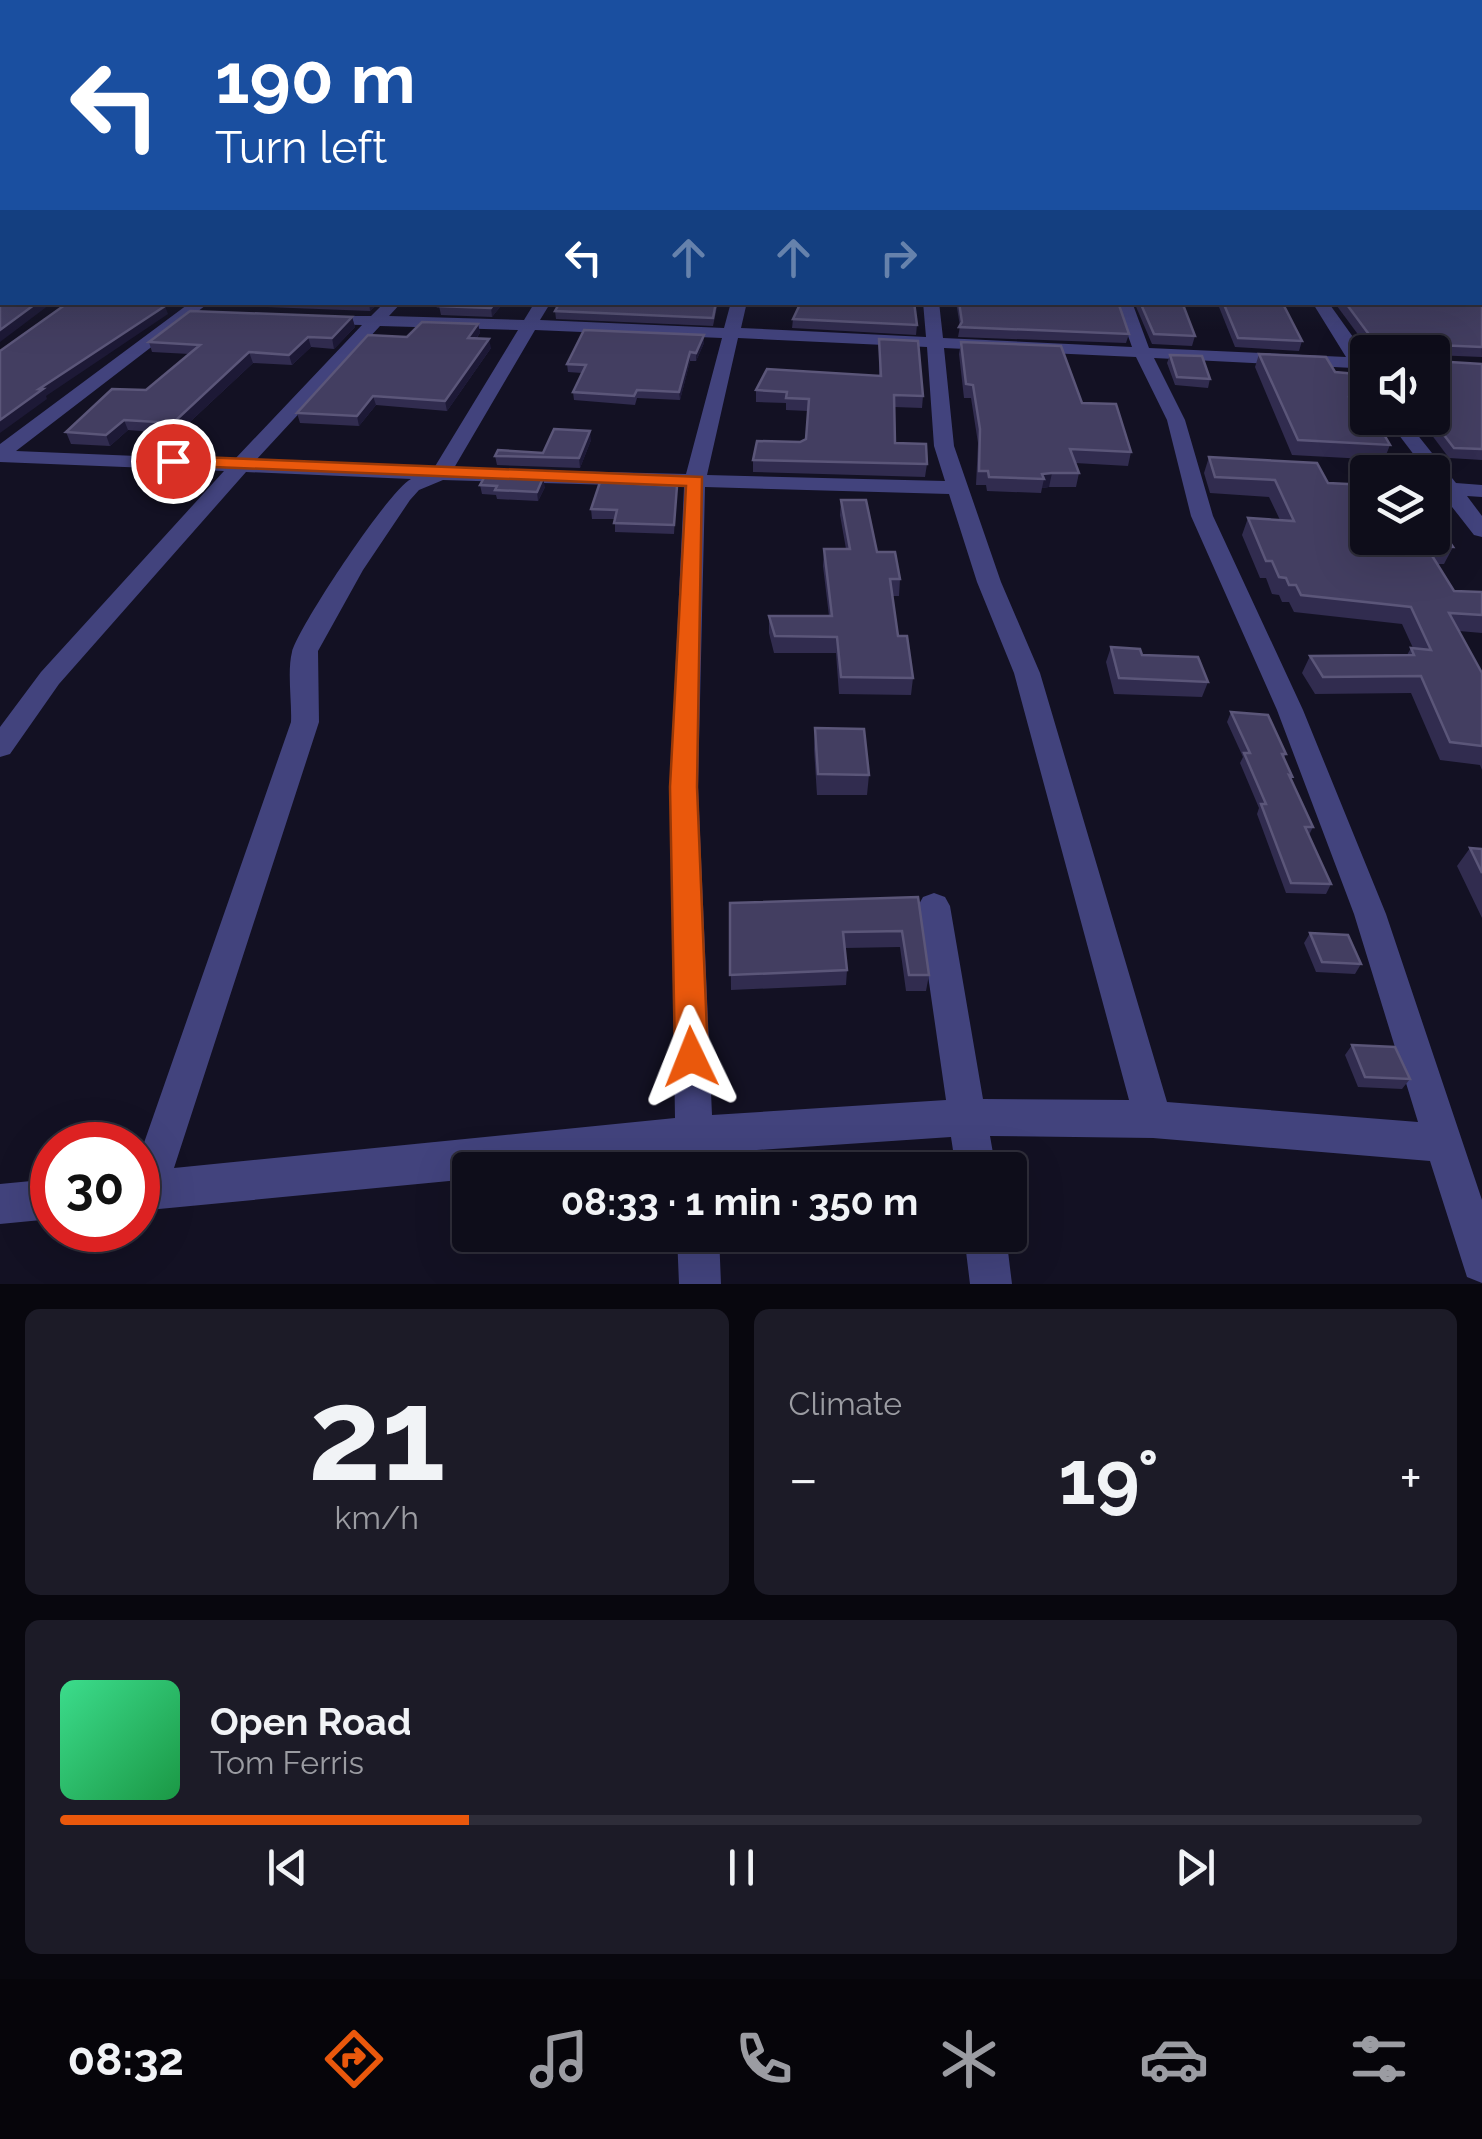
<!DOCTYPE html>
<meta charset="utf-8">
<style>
:root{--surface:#0e0d1a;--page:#1c1b27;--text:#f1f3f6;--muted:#9b9ca2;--line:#2e2d39;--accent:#ea580c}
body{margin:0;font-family:Raleway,sans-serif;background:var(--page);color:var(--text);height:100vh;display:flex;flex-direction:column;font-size:38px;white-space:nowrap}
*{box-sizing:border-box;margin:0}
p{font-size:32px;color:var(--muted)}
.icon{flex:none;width:55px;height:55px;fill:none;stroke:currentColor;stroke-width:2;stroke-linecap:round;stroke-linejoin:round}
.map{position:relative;height:1284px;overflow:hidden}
.details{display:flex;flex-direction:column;gap:25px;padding:25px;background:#08070e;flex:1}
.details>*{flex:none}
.hud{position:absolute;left:0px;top:0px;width:1482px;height:305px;box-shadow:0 10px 40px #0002,0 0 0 2px var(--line);background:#1a4fa0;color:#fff;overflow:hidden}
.fabs{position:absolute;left:1350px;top:335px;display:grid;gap:20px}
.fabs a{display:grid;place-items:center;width:100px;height:100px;border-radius:10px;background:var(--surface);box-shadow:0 10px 40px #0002,0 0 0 2px var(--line);font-size:50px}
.speed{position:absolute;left:30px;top:1122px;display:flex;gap:20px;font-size:50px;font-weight:700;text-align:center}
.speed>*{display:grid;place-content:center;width:130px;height:130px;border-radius:50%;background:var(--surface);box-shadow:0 10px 40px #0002,0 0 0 2px var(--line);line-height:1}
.speed .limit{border:15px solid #d22;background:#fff;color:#111}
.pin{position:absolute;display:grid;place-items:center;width:85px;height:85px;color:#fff;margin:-42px;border:5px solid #fff;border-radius:50%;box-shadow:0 2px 10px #0007}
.me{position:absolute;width:110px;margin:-55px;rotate:358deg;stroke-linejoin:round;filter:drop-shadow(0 0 8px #0008)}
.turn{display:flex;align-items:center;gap:35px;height:210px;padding:0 50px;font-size:45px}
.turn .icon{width:130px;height:130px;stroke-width:2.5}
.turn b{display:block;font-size:70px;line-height:85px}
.lanes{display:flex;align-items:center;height:95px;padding:0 50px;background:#0003;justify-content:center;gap:50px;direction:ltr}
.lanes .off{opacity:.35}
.big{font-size:75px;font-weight:700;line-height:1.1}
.details .card{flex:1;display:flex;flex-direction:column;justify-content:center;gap:15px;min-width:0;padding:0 35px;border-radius:15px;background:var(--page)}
.details .dial{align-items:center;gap:0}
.dial b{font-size:130px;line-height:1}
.song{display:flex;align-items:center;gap:30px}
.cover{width:120px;height:120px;border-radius:15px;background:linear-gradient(135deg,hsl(150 70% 55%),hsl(140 70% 35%))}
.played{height:10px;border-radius:5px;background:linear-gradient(90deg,var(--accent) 30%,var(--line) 30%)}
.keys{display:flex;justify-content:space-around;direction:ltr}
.heat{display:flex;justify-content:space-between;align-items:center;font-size:55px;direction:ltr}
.details .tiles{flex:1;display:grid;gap:25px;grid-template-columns:1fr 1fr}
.card:last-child{grid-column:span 2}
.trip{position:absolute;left:452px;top:1152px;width:575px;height:100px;border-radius:10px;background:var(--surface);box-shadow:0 10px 40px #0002,0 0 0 2px var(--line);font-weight:700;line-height:100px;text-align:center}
.dock{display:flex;height:160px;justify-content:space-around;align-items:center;background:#06050a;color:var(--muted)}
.dock .icon{width:70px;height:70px}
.dock .current{color:var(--accent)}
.dock b{font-size:45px;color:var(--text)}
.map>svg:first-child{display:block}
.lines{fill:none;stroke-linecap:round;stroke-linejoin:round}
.street{fill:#42437d;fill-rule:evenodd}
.wall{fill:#312c4f}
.shaded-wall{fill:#1d1936}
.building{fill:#433e61;stroke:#5b5679;stroke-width:2.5}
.route{fill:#ea580c;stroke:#983908;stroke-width:2.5}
</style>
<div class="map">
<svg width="1482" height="1284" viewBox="0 0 1482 1284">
<rect width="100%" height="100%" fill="#131123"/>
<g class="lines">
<!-- street -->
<path class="street" d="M191 302H210L16 451 234 460 362 325 319 324 313 322V316H371L385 302H402L389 316 524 320 535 302H551L540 320 724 328 731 302H747L741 328 926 337 923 302H939L943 338 1132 347 1116 302H1132L1149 348 1346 357 1312 302H1328L1368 358V378L1359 377 1353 368 1154 358 1185 420 1213 516 1303 710 1386 914 1482 1200V1283L1467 1277 1430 1161 1153 1138 990 1136 996 1170H956L951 1137 714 1153 715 1170H675V1156L560 1170H470V1179L138 1211V1160L291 722C292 701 287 672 292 652 299 626 389 490 411 479L246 472 59 684 10 754 0 757V727L41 672 224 471 0 462V444ZM380 326 518 330 434 468 256 460ZM535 330 722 338 686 474 454 468ZM738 338 927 347 934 446 945 481 707 475ZM944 348 1136 357 1167 420 1191 516 1277 710 1354 914 1418 1122 1167 1102 1040 673 1001 582 954 446ZM443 480 684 487 670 787 675 1118 174 1168 319 722 318 651 363 570 410 500 419 490ZM705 487 949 494 977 582 1014 673 1129 1100 983 1099 950 906 945 897 934 893 923 897 918 906 946 1100 712 1115 698 787Z
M1386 418H1404L1456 483 1482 485V497L1467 496 1482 516V537L1474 535 1438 489 1432 472H1427Z
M52 1179V1219L0 1224V1184Z
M677 1235H719L721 1284H679Z
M964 1235H1006L1012 1284H970Z"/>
</g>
<!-- wall -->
<path class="wall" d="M1480 150H1482V171H1481V177H1482V256L1481 257 1482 357 1433 355 1434 361 1482 364V460L1449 458 1419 418H1432V352H1371L1334 302H1480Z
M218 302H380L370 311 219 305Z
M442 302H523L521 306 503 303 492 317 441 315 439 306Z
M718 302 713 326 556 319 555 311Z
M956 302H1118L1129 334 1126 343 958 337 960 326Z
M1134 302H1182L1195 336 1192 346 1152 344Z
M1217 302H1282L1302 341 1299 351 1235 347Z
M352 317 355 327 334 349 311 347 292 365 253 363 177 434 128 430 110 446 71 444 66 432 146 390 189 354 152 352 149 342Z
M793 319 917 325 916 335 792 328Z
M478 324 480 333 476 339 491 348 447 411 376 405 359 426 300 423 297 413 407 337Z
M879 339 923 396 922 408 894 407 895 443 927 464 925 477 753 472V460L806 439 808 411 786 410V403L756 402V390L879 376Z
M961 342 1082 403 1131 452 1128 466 1075 463 1079 473 1076 487H1049L1042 488 1041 493 987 491 986 485H976L978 443 971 398H964L959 354Z
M704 343 696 361H690L680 400 637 398 635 405 574 400 573 392 582 373 568 372 567 364Z
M1259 354 1335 372 1368 375 1363 388 1352 401 1364 423 1390 445 1384 460 1292 455 1255 367Z
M1170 355 1210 379 1208 388 1175 385 1167 363Z
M591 440 580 468 497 465 495 456 543 453Z
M1209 457 1328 483 1368 538 1453 547 1444 564H1438L1454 591 1482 592V633L1459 631 1482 673V770L1480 765 1440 760 1411 693 1315 694 1302 673 1310 656 1407 655 1411 648H1413L1402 624 1294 612 1289 602H1282L1279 595 1272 594 1266 578H1260L1242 535 1248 518 1280 520 1269 497 1210 493 1204 473Z
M480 485 545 487 538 501 497 499 496 495 482 494Z
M677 486 674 534 615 532V519H592L591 509Z
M841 500 877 552 900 579 899 596H893L898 636 913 678 911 695 839 694 836 653H774L769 633V616H829L823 566 824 549H846L840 515Z
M1111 647 1142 655 1208 682 1202 697 1114 694 1106 662Z
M1231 712 1286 754 1284 758 1292 776 1290 779 1313 827 1309 835 1331 884 1326 894 1286 893 1257 814 1259 808 1240 763 1243 757 1227 722Z
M815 728 869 775 867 795H817L814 749Z
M1470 848 1482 849V918L1457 866Z
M918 897 929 975 926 991H906L900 947 845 948 847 970 846 985 731 990 730 903Z
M1310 933 1361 964 1355 974 1316 972 1304 943Z
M1352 1045 1410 1079 1402 1089 1358 1087 1345 1055Z"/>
<!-- shaded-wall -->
<path class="shaded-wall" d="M38 302H53L0 342V330Z
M369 302H380L370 311Z
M495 302 503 303 492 317 491 308Z
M165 306 168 314 46 396 47 399 0 433V420L39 389Z
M352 317 355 327 334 349 332 338Z
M478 324 480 333 469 347 468 338Z
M704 335V343L696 361V353Z
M308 337 311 347 292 365 289 355Z
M489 339 491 348 447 411 445 401Z
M249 352 253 363 177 434 173 423Z
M690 352V361L680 400 679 392Z
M1368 376 1363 388 1343 411 1349 397Z
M373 396 376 405 359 426 357 416Z
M124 420 128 430 110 446 106 435Z
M590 431 591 440 580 468 579 458Z
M1052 473 1049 487 1042 488 1044 479 1042 474Z
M543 478 545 487 538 501 537 492Z"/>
<!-- building -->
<path class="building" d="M0 150H2V270H0Z
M1480 150H1482V163H1481L1482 250 1480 251 1482 263V347L1436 345 1433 349 1434 361 1482 364V449L1454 448 1431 418 1432 352H1382L1345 302H1480Z
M2 300V302H38L0 330V303H2Z
M69 302H139L137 304 165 306 39 389H43L0 420V351Z
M442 302H495L491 308 439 306Z
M560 302H716L713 318 555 311Z
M801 302H914L917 325 793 319Z
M959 302H1118L1129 334 959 327 962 322Z
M1140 302H1182L1195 336 1154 334Z
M1223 302H1282L1302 341 1238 338Z
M190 311 352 317 332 338 308 337 289 355 249 352 173 423 124 420 106 435 66 432 112 389 146 390 200 345 149 342Z
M422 322 478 324 468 338 489 339 445 401 373 396 357 416 297 413 368 335 407 337Z
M584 330 704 335 696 353 690 352 679 392 637 390 634 396 573 392 586 365 567 364Z
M879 339 918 341 923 396 894 395 895 443 926 444 927 464 753 460 757 441 800 442 806 439 809 399 786 398 787 392 756 390 767 369 881 376Z
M961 342 1061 346 1082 403 1116 404 1131 452 1070 449 1079 473H1052L1042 474 1044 479 989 477 988 471H979L980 429 973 385 966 384Z
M1259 354 1326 357 1335 372 1368 375 1349 397 1364 423 1378 424 1390 445 1298 440Z
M1170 355 1202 356 1210 379 1177 377Z
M554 429 590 431 579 458 495 456 498 450 543 453Z
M1209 457 1317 463 1328 483 1367 485 1368 538H1432V516L1453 547 1426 546 1454 591 1482 592V615L1449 613 1482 673V746L1450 742 1421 676 1323 677 1310 656 1414 655 1411 648 1431 650 1411 607 1301 595 1296 585H1289L1286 578 1279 577 1272 561H1266L1248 518 1294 521 1275 480 1215 477Z
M485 476 543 478 537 492 495 490 497 486 480 485Z
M600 482 677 486 674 525 614 523 617 510 591 509Z
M841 500H866L877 552H895L900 579H890L898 636H907L913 678 841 677 837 637 775 636 769 616H832L824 549H850Z
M1111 647 1140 649 1142 655 1198 657 1208 682 1119 678Z
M1231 712 1268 715 1286 754H1282L1292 776 1289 775 1313 827H1305L1331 884 1291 883 1261 804H1266L1244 753H1250Z
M815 728 864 729 869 775 818 774Z
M1470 848 1482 849V873Z
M918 897 929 975H909L902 931 843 932 847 970 730 975V903Z
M1310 933 1348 935 1361 964 1322 962Z
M1352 1045 1395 1047 1410 1079 1365 1077Z"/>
<!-- sky -->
<linearGradient id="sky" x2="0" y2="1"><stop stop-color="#0a0913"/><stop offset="0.45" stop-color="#333850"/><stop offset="1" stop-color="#333850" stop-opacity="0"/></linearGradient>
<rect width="1482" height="330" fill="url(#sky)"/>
<!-- route -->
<path class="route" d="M173 456 702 477 697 787 708 1057 703 1068 691 1073 680 1068 675 1057 670 787 686 486 166 465 164 461Z"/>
</svg>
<div class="fabs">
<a><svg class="icon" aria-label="sound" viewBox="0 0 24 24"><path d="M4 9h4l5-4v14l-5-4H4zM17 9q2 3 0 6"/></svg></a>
<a><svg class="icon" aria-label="layers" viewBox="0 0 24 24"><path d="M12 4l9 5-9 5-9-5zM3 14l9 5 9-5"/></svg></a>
</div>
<div class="speed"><div class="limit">30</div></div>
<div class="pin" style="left:173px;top:461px;background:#d93025"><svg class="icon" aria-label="arrive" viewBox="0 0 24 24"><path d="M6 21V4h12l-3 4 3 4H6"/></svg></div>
<svg class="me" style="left:691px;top:1057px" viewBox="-20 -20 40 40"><path d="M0-17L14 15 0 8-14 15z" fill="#ea580c" stroke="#fff" stroke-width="4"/></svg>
<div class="trip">08:33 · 1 min · 350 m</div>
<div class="hud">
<div class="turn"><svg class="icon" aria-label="left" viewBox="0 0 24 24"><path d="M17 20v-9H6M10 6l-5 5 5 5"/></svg><div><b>190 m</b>Turn left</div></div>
<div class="lanes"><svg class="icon" aria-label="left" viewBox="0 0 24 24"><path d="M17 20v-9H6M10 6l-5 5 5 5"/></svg><svg class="icon off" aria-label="ahead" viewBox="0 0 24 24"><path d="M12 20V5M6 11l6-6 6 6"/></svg><svg class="icon off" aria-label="ahead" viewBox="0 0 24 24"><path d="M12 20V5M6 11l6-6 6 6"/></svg><svg class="icon off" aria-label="right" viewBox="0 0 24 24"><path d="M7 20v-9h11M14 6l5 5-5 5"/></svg></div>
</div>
</div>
<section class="details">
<div class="tiles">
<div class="card dial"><b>21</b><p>km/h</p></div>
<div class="card"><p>Climate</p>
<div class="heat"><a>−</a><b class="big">19°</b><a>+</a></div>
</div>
<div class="card">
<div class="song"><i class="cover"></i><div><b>Open Road</b><p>Tom Ferris</p></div></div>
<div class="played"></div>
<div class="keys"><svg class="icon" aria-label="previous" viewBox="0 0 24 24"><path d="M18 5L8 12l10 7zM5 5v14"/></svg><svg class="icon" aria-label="pause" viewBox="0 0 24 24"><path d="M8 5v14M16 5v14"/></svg><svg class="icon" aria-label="next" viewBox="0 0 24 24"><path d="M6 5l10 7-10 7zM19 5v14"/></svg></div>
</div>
</div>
</section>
<nav class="dock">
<b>08:32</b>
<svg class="icon current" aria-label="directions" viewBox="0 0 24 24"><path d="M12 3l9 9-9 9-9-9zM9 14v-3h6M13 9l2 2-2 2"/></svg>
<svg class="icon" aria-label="music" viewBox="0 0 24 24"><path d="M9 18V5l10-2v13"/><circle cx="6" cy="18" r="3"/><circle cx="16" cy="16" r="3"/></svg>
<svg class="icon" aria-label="phone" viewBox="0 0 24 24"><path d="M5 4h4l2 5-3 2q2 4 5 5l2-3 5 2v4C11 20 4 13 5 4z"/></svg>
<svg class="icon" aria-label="climate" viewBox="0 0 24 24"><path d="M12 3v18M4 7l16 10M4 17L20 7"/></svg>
<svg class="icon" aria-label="car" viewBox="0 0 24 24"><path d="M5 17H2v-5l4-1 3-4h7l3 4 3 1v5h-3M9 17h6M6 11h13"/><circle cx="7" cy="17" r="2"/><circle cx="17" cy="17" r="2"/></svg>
<svg class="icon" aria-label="filters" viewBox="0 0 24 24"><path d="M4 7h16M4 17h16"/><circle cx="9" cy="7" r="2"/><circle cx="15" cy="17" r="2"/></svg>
</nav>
